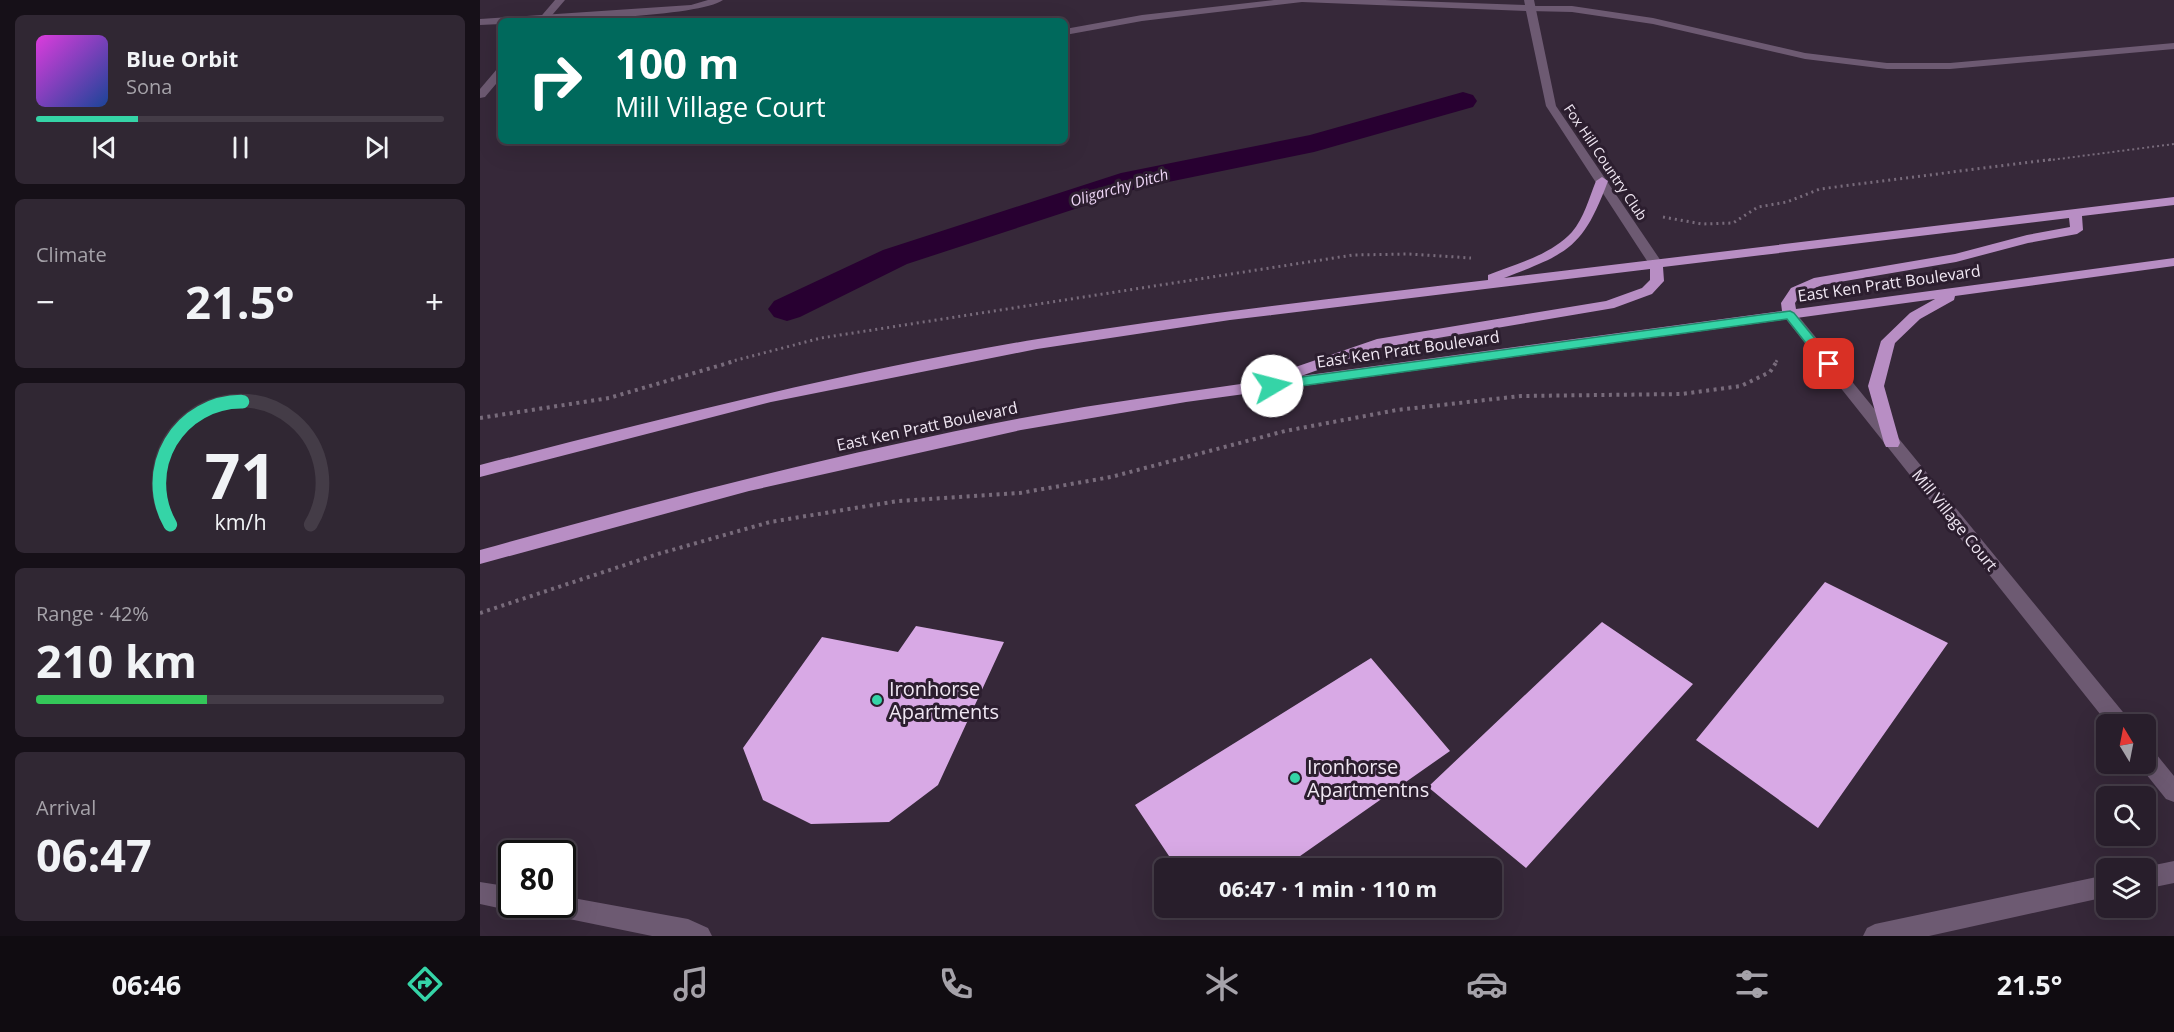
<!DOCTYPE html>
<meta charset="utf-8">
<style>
:root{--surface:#281e2b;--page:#302733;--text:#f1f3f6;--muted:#a5a2a9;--line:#443c47;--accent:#35d4a7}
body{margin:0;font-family:"Open Sans",sans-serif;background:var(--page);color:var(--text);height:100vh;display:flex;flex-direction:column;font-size:22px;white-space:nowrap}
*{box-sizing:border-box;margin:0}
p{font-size:20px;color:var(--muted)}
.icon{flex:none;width:33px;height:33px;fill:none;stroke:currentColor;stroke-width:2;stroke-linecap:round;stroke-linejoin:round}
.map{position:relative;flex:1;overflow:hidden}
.panel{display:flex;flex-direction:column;gap:15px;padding:15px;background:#161018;width:480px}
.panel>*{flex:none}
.top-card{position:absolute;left:18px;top:18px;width:570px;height:126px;border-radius:9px;box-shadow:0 6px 24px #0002,0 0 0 2px var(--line);background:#00695c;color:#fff;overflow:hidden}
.needle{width:39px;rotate:350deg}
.buttons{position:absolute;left:1616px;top:714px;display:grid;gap:12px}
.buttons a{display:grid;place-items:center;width:60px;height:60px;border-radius:9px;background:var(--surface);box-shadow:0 6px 24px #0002,0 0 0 2px var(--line);font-size:30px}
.speed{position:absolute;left:18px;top:840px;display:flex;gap:12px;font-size:30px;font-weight:700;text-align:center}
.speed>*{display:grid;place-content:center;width:78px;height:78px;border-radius:50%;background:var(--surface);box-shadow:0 6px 24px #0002,0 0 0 2px var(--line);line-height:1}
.speed .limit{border:3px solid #111;border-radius:9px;background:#fff;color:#111}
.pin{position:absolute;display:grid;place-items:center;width:51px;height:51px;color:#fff;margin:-26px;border-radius:12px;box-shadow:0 3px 9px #0006}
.me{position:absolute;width:66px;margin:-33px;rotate:82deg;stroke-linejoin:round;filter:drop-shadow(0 0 4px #0008)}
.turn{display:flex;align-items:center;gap:21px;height:126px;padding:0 18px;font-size:27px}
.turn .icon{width:78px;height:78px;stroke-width:2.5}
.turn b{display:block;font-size:42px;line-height:51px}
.big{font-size:45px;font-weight:700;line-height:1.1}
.panel .widget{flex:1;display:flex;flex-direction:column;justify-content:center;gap:9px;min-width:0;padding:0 21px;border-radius:9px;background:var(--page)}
.panel .dial{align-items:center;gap:0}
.dial svg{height:156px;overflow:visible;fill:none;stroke:var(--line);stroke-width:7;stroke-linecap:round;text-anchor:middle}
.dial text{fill:var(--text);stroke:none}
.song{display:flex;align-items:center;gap:18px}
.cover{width:72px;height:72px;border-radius:9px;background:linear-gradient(135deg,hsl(300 70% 55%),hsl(220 70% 35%))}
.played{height:6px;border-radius:3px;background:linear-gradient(90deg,var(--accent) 25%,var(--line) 25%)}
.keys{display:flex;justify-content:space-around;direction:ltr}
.heat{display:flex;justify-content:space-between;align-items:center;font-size:33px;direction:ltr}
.charge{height:9px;border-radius:4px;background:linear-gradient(90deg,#34c759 42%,var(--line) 0)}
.trip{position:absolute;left:674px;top:858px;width:348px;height:60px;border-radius:9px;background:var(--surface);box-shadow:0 6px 24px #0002,0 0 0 2px var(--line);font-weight:700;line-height:60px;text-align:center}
.menu{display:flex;height:96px;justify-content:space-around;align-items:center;background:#100c11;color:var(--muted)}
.menu .icon{width:42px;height:42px}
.menu .current{color:var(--accent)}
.menu b{font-size:27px;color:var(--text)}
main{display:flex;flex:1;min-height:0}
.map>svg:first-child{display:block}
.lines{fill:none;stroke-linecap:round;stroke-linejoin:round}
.canal{fill:#280031;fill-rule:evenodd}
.building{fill:#d8a9e5}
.path-far2{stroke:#786b7b;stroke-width:2;stroke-dasharray:2 3;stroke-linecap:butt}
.path-far1{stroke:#786b7b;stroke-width:3;stroke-dasharray:2 4;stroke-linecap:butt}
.path{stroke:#786b7b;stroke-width:4;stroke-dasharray:3 4.5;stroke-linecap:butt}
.service{fill:#6d5a72;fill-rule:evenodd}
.minor{fill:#6d5a72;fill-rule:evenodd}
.trunk{fill:#b88ec4;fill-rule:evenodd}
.route{fill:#35d4a7;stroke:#228a6d;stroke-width:1.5}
.poi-dot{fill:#35d4a7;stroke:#2c1e2f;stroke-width:2}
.labels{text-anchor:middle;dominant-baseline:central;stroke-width:6;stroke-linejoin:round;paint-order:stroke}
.far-street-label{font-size:14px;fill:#f0e7f3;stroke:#2c1e2f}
.far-water-label{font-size:15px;font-style:italic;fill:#f0d7f8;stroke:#2c1e2f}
.street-label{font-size:16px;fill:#f0e7f3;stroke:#2c1e2f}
.near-poi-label{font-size:20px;fill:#f0e7f3;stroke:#2c1e2f;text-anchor:start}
</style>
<main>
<section class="panel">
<div class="widget">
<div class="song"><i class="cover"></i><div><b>Blue Orbit</b><p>Sona</p></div></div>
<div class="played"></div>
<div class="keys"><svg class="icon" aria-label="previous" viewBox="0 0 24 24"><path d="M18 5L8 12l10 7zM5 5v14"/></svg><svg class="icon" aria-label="pause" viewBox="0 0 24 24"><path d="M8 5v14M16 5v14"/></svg><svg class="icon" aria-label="next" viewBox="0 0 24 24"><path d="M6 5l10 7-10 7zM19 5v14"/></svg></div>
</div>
<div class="widget"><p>Climate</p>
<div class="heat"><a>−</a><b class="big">21.5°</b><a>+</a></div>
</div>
<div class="widget dial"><svg viewBox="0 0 100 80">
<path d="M14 69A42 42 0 1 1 86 69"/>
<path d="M14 69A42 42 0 0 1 51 6" stroke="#35d4a7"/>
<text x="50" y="56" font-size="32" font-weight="700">71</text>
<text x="50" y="72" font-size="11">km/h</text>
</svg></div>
<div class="widget"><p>Range · 42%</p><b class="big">210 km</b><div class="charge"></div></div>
<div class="widget"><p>Arrival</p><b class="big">06:47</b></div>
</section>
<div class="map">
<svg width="1694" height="936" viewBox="0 0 1694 936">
<rect width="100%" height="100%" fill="#362839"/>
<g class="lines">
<!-- canal -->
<path class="canal" d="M983 92 993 95 997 101 993 107 834 152 659 188 427 264 320 317 307 321 294 317 288 309 294 301 403 250 641 173 830 135Z"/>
</g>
<!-- building -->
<path class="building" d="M1345 582 1468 643 1338 828 1216 740Z
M1122 622 1213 684 1046 868 948 787Z
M436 626 524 642 458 785 409 822 331 824 283 800 263 748 342 637 418 652Z
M891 658 970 751 803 868H697L655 805Z
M722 908H748L730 920Z"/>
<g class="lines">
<!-- path-far2 -->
<path class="path-far2" d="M1563 161 1694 144"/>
<!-- path-far1 -->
<path class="path-far1" d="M1183 217 1222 224 1253 223 1278 207 1307 202 1340 189 1574 159
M249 362 341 338 873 255 929 254 991 258
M1296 362 1299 357"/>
<!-- path -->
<path class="path" d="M0 418 129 398 255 361
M0 613 178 554 290 522 418 501 540 493 631 477 805 431 917 410 1041 396 1202 394 1261 386 1290 372 1297 361"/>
<!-- service -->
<path class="service" d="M228 0H243C218 18 59 21 21 21V24L0 25V19L211 5Z
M1046 6H1092L1173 18 1325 53 1407 63H1470L1694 43V49L1470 69H1407L1325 59 1173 24 1092 12 1049 11 1044 8Z"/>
<!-- minor -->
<path class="minor" d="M75 0H85L67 21H57Z
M794 0H905L1045 5 1044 0H1054L1076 106 1183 264 1181 267H1171L1066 106 1046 11 822 2 662 21 585 35V29L662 15Z
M21 68V78L5 97 0 98V89L17 69Z
M1310 311 1315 312 1647 717 1650 724H1628L1305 318 1303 315 1305 312Z
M1665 746 1672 749 1694 776V802L1686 799 1658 764H1665Z
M1694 861V883L1665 889V868H1660Z
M1626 875V897L1449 936H1383L1387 928 1395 924Z
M0 882 32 887V904H41L40 907 32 911 0 904Z
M82 896 208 919 228 928 232 936H172L55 912 52 904H82Z"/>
<!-- trunk -->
<path class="trunk" d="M1122 177 1128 181C1103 248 1089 253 1024 278L1694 197V205L1602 216 1603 230 1597 234 1548 243 1476 262 1342 285 1321 294 1315 303 1316 309 1694 258V266L1475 296 1474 300 1440 319 1415 343 1404 386 1420 443 1418 447H1406L1404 443 1388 386 1401 341 1430 313 1455 299 706 402 541 430 269 491 0 564V550C179 500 359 453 542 418 626 402 712 391 797 379L798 373 897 339 1126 301 1162 288 1170 280V269L750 320 557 349 291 402 0 477V465C185 418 370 370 558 339 707 315 858 298 1008 280V275C1036 264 1071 255 1092 232 1104 218 1109 198 1116 181ZM1589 218 1590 227 1547 235 1475 254 1334 278 1311 288 1301 303 1302 311 821 376 899 348 1134 308 1172 294 1184 281 1183 267Z"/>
</g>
<!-- route -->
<path class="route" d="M1310 311 1314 313 1353 361 1355 364 1353 366H1344L1307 319 792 390 786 386 792 381Z"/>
<!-- markers -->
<g class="poi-dot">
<circle cx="397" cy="700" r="6"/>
<circle cx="815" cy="778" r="6"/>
</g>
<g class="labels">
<!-- far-street labels -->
<g class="far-street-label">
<text transform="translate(1126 162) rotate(56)">Fox Hill Country Club</text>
</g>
<!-- far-water labels -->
<g class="far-water-label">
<text transform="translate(639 187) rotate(-16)">Oligarchy Ditch</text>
</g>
<!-- street labels -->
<g class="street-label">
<text transform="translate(1409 283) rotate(-8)">East Ken Pratt Boulevard</text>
<text transform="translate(928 349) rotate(-8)">East Ken Pratt Boulevard</text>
<text transform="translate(447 426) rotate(-12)">East Ken Pratt Boulevard</text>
<text transform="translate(1475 520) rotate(51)">Mill Village Court</text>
</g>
<!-- near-poi labels -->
<g class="near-poi-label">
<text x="409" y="688">Ironhorse<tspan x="409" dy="23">Apartments</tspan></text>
<text x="827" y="766">Ironhorse<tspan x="827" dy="23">Apartmentns</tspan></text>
</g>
</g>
</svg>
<div class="buttons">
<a><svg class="needle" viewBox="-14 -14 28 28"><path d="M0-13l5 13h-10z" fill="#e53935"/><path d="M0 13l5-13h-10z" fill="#a5a2a9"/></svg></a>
<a><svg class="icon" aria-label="search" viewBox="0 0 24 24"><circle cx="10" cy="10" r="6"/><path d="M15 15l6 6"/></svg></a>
<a><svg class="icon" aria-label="layers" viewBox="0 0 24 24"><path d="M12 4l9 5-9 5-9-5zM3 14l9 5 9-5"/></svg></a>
</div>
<div class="speed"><div class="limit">80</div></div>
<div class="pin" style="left:1349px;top:364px;background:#d93025"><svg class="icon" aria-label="arrive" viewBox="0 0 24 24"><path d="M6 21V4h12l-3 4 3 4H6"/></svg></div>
<svg class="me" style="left:792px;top:386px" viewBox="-20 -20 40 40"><circle r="19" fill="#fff"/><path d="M0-13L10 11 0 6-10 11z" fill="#35d4a7"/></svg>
<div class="trip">06:47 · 1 min · 110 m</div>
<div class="top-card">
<div class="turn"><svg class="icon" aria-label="right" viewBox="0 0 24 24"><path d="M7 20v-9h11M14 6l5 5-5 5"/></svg><div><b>100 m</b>Mill Village Court</div></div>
</div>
</div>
</main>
<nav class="menu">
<b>06:46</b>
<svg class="icon current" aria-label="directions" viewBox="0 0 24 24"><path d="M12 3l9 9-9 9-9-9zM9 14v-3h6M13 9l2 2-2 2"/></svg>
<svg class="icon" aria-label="music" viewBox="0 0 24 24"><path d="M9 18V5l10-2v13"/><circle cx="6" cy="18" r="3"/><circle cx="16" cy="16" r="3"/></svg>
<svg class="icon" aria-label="phone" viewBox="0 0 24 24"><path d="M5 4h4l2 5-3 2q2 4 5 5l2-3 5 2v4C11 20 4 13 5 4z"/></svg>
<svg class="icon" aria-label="climate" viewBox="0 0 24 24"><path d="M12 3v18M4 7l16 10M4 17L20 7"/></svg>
<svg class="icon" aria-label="car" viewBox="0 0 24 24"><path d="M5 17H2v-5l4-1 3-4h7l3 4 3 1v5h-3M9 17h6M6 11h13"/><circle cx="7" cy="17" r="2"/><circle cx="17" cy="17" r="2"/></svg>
<svg class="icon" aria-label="filters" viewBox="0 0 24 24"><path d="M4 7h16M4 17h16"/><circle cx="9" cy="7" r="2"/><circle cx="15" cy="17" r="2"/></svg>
<b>21.5°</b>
</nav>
